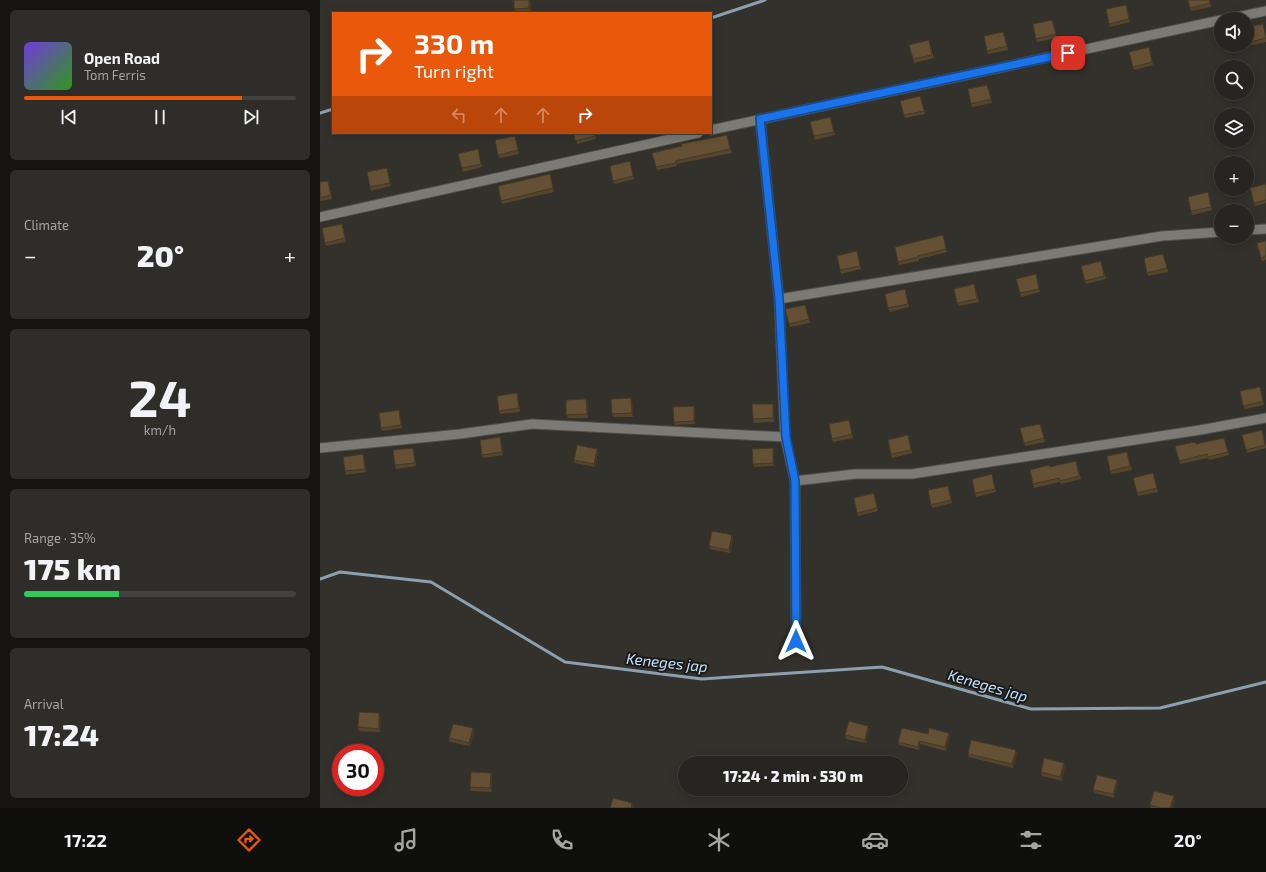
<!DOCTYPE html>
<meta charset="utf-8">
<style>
:root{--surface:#262521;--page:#2e2d2a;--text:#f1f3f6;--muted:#a4a5a5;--line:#42423f;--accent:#ea580c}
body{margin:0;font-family:"Exo 2",sans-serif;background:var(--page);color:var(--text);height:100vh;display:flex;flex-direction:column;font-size:15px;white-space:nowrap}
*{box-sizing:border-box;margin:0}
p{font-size:13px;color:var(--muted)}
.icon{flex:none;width:22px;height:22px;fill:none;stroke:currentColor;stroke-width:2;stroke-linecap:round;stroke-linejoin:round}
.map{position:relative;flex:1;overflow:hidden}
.side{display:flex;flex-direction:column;gap:10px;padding:10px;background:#151412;width:320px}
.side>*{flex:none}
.banner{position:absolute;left:12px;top:12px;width:380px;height:122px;border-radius:0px;box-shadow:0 2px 10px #0003,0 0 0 1px var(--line);background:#ea580c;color:#fff;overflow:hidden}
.fabs{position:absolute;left:894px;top:12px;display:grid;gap:8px}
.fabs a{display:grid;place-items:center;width:40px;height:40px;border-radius:50%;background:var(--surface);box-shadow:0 2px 10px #0003,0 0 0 1px var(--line);font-size:20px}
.speed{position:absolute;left:12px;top:744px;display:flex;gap:8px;font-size:20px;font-weight:700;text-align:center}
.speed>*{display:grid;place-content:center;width:52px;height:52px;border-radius:50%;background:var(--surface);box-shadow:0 2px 10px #0003,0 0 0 1px var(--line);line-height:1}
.speed .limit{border:6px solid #d22;background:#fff;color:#111}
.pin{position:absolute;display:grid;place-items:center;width:34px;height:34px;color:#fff;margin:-17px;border-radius:8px;box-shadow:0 2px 6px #0006}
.me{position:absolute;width:44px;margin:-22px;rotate:0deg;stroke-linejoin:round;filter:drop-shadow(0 0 3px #0008)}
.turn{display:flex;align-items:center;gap:14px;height:84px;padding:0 16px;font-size:18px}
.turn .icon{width:52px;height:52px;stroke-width:2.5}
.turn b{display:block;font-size:28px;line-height:34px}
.lanes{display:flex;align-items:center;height:38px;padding:0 16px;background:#0003;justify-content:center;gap:20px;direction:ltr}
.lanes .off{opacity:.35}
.big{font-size:30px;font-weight:800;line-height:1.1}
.side .widget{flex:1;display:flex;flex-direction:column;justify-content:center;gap:6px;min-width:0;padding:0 14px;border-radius:6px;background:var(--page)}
.side .dial{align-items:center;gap:0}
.dial b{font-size:52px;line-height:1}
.song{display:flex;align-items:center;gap:12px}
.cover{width:48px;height:48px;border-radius:6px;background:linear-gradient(135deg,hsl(260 70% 55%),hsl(110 70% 35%))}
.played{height:4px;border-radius:2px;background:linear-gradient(90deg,var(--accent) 80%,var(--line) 80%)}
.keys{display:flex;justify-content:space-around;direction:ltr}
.heat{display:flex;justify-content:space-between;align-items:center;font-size:22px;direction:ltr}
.charge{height:6px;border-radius:3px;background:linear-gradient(90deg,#34c759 35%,var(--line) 0)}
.trip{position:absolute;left:358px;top:756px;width:230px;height:40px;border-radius:20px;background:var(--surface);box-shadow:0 2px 10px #0003,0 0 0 1px var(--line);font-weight:800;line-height:40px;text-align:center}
.tab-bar{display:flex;height:64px;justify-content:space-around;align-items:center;background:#0f0f0d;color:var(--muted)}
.tab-bar .icon{width:28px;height:28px}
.tab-bar .selected{color:var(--accent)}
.tab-bar b{font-size:18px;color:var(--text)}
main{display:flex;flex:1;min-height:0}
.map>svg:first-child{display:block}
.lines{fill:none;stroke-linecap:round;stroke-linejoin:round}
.stream{stroke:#8c9fb0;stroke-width:3}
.minor-casing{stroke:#504e4a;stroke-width:11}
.minor{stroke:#7c7a74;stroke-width:9}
.wall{fill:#56452d}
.shaded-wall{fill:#463824}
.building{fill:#645034;stroke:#463824}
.route-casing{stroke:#114b97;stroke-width:10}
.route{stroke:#1a73e8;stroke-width:7}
.labels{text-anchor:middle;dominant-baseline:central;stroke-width:4;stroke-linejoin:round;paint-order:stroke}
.water-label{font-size:15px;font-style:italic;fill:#c3e1fc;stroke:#1a1917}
</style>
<main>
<section class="side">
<div class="widget">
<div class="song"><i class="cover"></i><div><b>Open Road</b><p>Tom Ferris</p></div></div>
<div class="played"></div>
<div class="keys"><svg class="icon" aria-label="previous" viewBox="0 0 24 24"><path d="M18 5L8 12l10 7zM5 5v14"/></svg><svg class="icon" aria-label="pause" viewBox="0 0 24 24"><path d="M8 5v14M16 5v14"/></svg><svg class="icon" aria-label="next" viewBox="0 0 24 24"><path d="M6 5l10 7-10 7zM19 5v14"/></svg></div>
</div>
<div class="widget"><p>Climate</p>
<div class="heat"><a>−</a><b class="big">20°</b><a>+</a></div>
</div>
<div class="widget dial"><b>24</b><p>km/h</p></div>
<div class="widget"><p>Range · 35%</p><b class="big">175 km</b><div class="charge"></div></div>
<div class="widget"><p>Arrival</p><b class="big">17:24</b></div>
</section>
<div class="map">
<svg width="946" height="808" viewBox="0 0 946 808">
<rect width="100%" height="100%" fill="#33312c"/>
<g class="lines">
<!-- stream -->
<path class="stream" d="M391 18 445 0
M0 113 13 109
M0 579 20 572 111 582 245 662 382 679 562 667 711 709 840 708 946 682"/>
<defs>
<path id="minor" d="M908 19 946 11
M440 119 459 299 465 437 475 481
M391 130 901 20
M0 217 378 133
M927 230 946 229
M459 299 842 236 901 232
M0 448 140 434 212 424 465 437
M476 641 475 481 535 474H592L880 430 946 418"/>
</defs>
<!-- minor casing -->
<use href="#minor" class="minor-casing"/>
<!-- minor -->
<use href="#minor" class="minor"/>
</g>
<!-- wall -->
<path class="wall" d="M210 0 211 11 195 12 194 9Z
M868 0H890L891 7 871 11Z
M807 8 810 22 790 27 789 24Z
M732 20 737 38 717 42 716 39Z
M927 27H944L946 37V42L927 46Z
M685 35 688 50 668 54 667 51Z
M609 40 614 58 594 63 593 59Z
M830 51 833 65 814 70 813 67Z
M669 88 672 103 652 107 651 104Z
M601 99 605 114 585 118 584 115Z
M511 120 515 135 495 140 494 136Z
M254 133H275L276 139 257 144Z
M407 135 412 153 356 164 357 166 337 170 336 167Z
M196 139 199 154 180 158 178 155Z
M158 149 162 167 143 172 142 168Z
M310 161 314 179 295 184 293 181Z
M67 168 71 186 51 191 50 187Z
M230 174 234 192 182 204 181 201Z
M8 181 12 199 0 201V182Z
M946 184V203L935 206 934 203Z
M889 196 892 210 872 215 871 211Z
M23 227 26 242 6 246 5 243Z
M623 235 627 252 599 259V261L579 265 578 262Z
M946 241V260L942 261 941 258Z
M538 254 541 269 521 274 520 270Z
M844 257 848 272 828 276 827 273Z
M781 261 786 279 766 284 765 281Z
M717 277 720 292 701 297 700 293Z
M655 287 659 302 639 306 637 303Z
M586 292 589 307 570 312 568 308Z
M486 308 490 323 470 327 469 324Z
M941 390 944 405 925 409 923 406Z
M197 393 198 397 200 412 180 414 179 411Z
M312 401 313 417H293L292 414Z
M268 403V418H248L246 415Z
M453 404 454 407V422L434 423 433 419Z
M375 409V424L355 425 354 422Z
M79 410 80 413 82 428 62 431 61 428Z
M530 423 533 438 513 442 512 439Z
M720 424 725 442 705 446 704 443Z
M942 430 946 445V448L927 453 926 450Z
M588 435 592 453 572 458 571 454Z
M180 437 181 440 183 455 163 458 162 455Z
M905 441 909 455 889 460 888 458 860 464 859 461 876 444Z
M93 448 94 451 96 466 76 469 75 465Z
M453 448 454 451V466L434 467 433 464Z
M278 452 275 467 255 463 254 460Z
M807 452 812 470 792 474 790 471Z
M44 457 46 472 26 475 25 471Z
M756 461 761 479 741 484 740 482 714 488 713 484 730 467Z
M833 473 838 492 818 496 817 493Z
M673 477 676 492 656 497 655 493Z
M628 486 632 503 613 508 611 505Z
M555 497 558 511 538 516 537 513Z
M413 538 410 553 390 549 389 546Z
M61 717 60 732 39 731 38 727Z
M549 729 546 743 526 739 525 735Z
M154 732 150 746 130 742 129 738Z
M629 733 630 736 626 751 600 744 599 750 579 745 578 742 608 734Z
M697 753 693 768 649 757 648 754Z
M745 766 742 781 722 776 721 772Z
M171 773 172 777V792L151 791 150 787Z
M798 783 794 798 775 793 773 790Z
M855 799 852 808H831L830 805Z"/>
<!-- shaded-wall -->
<path class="shaded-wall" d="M209 0H210L211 11 209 8Z
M197 393 198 397 200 412 199 408Z
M311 398 312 401 313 417 312 413Z
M266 399 268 403V418L267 414Z
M453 404 454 407V422L453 418Z
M374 406 375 409V424L374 421Z
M79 410 80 413 82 428 81 425Z
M180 437 181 440 183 455 182 452Z
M93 448 94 451 96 466 95 463Z
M453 448 454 451V466L453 463Z
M277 449 278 452 275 467 274 464Z
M43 454 44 457 46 472 45 469Z
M412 535 413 538 410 553 409 550Z
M59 713 61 717 60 732 59 729Z
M548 726 549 729 546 743 545 740Z
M153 728 154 732 150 746 149 743Z
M629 733 630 736 626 751 625 747Z
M599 741 600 744 599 750 598 747Z
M696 750 697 753 693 768 692 764Z
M744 763 745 766 742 781 740 777Z
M171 773 172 777V792L170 788Z
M797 780 798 783 794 798 793 794Z
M854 796 855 799 852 808H850Z
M312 803 314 806 313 808H311Z"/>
<!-- building -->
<path class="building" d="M194 0H209V8L194 9Z
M868 0H889L890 3 870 8Z
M806 5 809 19 789 24 786 9Z
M732 20 736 34 716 39 713 24Z
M943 24 946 38 927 43V27Z
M683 32 687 46 667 51 664 36Z
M609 40 612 55 593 59 589 45Z
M829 47 832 62 813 67 809 52Z
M667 85 671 99 651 104 648 89Z
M600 96 604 111 584 115 580 101Z
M510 117 514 132 494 136 490 122Z
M254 133H274L275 136 255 141Z
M407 135 410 149 355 161 356 163 336 167 332 153 362 146 361 144Z
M195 136 198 150 178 155 175 140Z
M158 149 161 164 142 168 138 154Z
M310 161 313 176 293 181 290 166Z
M67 168 70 183 50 187 47 172Z
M230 174 233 188 181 201 178 186Z
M8 181 11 195 0 198V182Z
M946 184V200L934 203 930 188Z
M888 192 891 207 871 211 868 197Z
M22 224 25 238 5 243 2 228Z
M623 235 626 249 598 256V257L578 262 575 247Z
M946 241V256L941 258 937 243Z
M537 251 540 266 520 270 517 256Z
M843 254 847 268 827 273 824 258Z
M781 261 784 276 765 281 761 266Z
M716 274 719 289 700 293 696 279Z
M654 284 657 299 637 303 634 289Z
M585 289 588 304 568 308 565 294Z
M485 305 489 319 469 324 465 309Z
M940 387 943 401 923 406 920 391Z
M197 393 199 408 179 411 177 396Z
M311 398 312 413 292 414 291 399Z
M266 399 267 414 246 415V400Z
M432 404H453V418L433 419Z
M374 406V421L354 422 353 407Z
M79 410 81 425 61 428 59 413Z
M529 420 532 434 512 439 509 424Z
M720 424 724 438 704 443 700 428Z
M942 430 945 445 926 450 922 435Z
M588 435 591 450 571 454 568 440Z
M180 437 182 452 162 455 160 440Z
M904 438 908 452 888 457 887 454 859 461 855 446 875 442 876 444Z
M257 445 277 449 274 464 254 460Z
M93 448 95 463 75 465 73 450Z
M453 448V463L433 464 432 449Z
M807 452 810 466 790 471 787 456Z
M43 454 45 469 25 471 23 457Z
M756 461 759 476 740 481 739 478 713 484 710 470 729 465 730 467Z
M833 473 837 488 817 493 813 478Z
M672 474 675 489 655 493 652 479Z
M628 486 631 500 611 505 608 490Z
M554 493 557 508 537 513 534 498Z
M392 531 412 535 409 550 389 546Z
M39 712 59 713V729L38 727Z
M529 721 548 726 545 740 525 735Z
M133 724 153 728 149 743 129 738Z
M582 728 608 734 609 728 629 733 625 747 599 741 598 747 578 742Z
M651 740 696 750 692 764 648 754Z
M724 758 744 763 740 777 721 772Z
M151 772 171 773 170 788 150 787Z
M777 775 797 780 793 794 773 790Z
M834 791 854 796 850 808H841L830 805Z
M293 798 312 803 311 808H290Z"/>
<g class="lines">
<defs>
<path id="route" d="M476 641 475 481 466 437 459 299 440 119 748 53"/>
</defs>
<!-- route casing -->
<use href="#route" class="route-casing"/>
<!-- route -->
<use href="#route" class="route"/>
</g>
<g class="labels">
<!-- water labels -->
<g class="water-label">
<text transform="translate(347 662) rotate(6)">Keneges jap</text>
<text transform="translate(668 685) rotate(16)">Keneges jap</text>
</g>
</g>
</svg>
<div class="fabs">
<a><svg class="icon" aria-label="sound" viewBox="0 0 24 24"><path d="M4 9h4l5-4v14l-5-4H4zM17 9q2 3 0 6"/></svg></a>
<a><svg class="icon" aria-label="search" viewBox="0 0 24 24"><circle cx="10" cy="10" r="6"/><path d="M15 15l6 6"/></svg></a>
<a><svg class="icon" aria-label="layers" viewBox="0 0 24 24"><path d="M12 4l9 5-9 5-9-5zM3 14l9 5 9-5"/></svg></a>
<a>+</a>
<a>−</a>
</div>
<div class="speed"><div class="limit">30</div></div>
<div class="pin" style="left:748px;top:53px;background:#d93025"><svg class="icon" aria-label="arrive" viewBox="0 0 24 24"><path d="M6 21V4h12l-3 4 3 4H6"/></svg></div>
<svg class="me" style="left:476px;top:641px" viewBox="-20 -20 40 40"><path d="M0-17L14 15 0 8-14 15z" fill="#1a73e8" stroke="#fff" stroke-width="4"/></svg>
<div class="trip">17:24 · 2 min · 530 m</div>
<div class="banner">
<div class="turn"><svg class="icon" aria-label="right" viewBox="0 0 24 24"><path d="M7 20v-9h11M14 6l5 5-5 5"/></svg><div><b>330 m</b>Turn right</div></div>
<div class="lanes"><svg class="icon off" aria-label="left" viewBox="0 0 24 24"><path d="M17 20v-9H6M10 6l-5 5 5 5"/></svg><svg class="icon off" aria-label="ahead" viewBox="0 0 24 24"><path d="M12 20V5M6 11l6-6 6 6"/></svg><svg class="icon off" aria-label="ahead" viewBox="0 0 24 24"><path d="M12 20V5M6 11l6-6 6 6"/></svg><svg class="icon" aria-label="right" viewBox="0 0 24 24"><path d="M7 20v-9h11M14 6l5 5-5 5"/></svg></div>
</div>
</div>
</main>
<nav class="tab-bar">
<b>17:22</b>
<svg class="icon selected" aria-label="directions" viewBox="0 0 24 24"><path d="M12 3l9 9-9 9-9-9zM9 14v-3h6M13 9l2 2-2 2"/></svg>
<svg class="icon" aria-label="music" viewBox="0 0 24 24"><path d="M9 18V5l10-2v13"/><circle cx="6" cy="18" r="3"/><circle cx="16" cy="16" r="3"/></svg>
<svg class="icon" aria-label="phone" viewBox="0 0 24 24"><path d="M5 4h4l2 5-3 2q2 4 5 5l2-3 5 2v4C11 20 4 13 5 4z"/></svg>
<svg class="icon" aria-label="climate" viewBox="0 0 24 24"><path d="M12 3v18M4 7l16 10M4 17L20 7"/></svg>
<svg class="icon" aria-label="car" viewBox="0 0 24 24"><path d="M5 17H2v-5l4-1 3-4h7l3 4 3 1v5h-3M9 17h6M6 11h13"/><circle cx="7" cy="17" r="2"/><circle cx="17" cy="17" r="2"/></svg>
<svg class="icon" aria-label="filters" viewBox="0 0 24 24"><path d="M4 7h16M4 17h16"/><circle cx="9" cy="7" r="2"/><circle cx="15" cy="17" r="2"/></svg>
<b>20°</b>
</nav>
